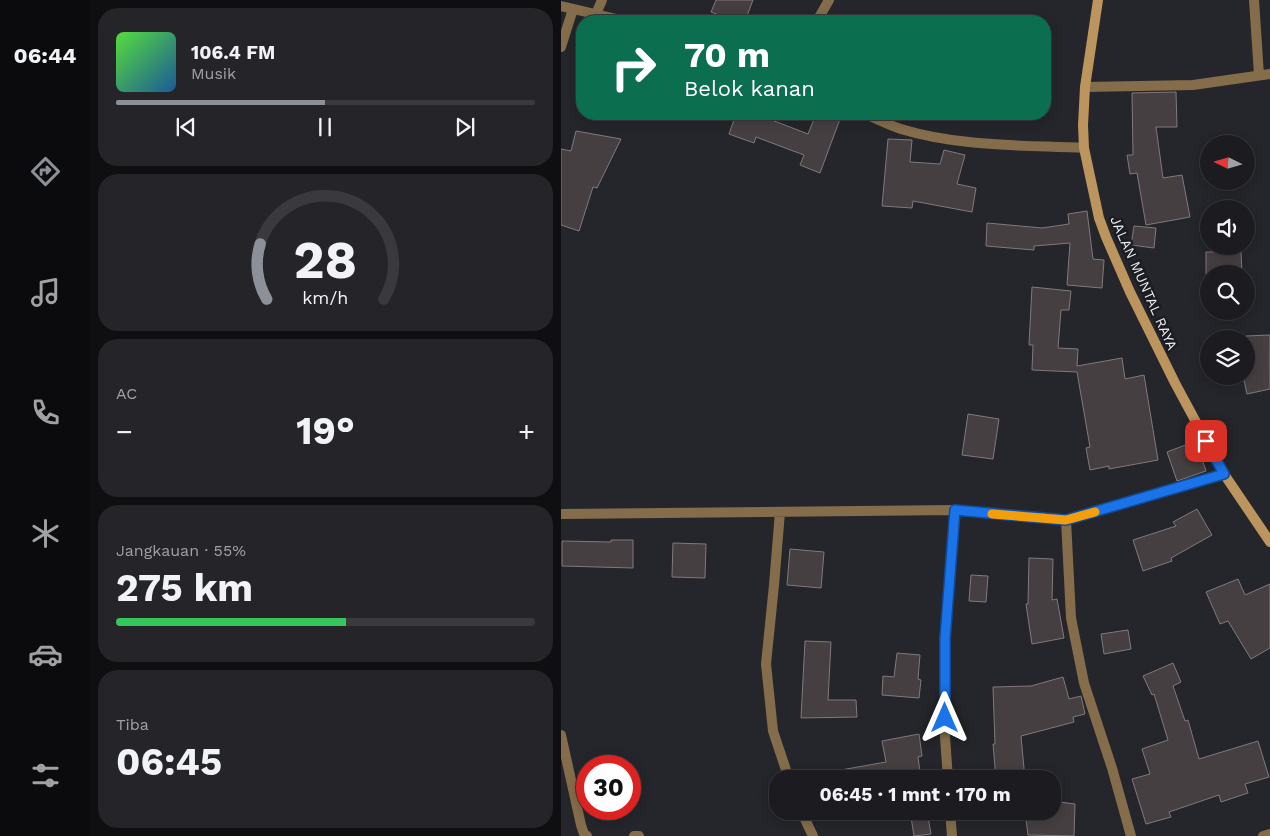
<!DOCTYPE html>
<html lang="id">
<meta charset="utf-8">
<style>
:root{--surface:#1c1c20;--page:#252529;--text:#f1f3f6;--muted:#a0a1a5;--line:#3a3a3e;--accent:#8c9099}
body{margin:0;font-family:"Work Sans",sans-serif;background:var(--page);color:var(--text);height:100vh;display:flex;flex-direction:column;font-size:19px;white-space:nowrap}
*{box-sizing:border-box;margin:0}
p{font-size:16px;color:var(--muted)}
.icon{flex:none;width:28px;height:28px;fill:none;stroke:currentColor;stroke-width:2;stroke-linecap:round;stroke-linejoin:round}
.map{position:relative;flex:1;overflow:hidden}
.side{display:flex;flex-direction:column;gap:8px;padding:8px;background:#0f0f12;width:471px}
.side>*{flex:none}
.top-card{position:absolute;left:15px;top:15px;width:475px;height:105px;border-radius:20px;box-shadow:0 2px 12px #0003,0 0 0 1px var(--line);background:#0b6e4f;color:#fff;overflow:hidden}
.needle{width:32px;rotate:275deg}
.tools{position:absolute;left:639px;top:135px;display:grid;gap:10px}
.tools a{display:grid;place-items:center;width:55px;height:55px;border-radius:50%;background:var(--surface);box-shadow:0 2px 12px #0003,0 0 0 1px var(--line);font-size:25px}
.speed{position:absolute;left:15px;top:755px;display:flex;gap:10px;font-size:25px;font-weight:700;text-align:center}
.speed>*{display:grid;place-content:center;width:65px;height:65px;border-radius:50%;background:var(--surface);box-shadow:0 2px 12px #0003,0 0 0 1px var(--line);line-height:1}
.speed .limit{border:8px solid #d22;background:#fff;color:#111}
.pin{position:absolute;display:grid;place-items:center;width:42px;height:42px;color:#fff;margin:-21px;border-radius:10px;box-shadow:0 2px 8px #0006}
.me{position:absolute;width:55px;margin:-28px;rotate:0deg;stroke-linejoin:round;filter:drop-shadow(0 0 4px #0008)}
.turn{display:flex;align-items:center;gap:18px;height:105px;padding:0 25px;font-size:22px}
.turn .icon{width:65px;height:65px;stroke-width:2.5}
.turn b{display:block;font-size:35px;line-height:42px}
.big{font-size:38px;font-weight:700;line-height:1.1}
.side .tile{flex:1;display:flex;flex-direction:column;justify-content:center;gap:8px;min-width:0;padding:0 18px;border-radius:20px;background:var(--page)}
.side .dial{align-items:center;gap:0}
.dial svg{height:130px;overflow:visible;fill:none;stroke:var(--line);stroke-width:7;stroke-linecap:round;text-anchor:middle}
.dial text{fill:var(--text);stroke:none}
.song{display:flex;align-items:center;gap:15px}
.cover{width:60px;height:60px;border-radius:8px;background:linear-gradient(135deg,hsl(110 70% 55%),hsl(210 70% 35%))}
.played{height:5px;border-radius:2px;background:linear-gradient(90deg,var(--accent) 50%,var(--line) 50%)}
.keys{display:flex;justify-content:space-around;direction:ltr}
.heat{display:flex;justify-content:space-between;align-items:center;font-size:28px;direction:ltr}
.charge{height:8px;border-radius:4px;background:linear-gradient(90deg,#34c759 55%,var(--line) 0)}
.trip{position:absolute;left:208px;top:770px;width:292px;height:50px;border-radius:20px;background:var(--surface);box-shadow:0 2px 12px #0003,0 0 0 1px var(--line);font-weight:700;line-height:50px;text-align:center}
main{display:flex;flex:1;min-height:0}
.menu{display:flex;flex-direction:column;width:90px;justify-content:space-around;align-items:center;background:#0b0b0d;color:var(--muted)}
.menu .icon{width:35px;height:35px}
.menu .selected{color:var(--accent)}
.menu b{font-size:22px;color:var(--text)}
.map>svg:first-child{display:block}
.building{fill:#463f41;stroke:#81797c}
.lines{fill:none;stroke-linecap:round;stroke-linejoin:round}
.minor{stroke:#856d4b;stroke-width:10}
.secondary{stroke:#bc945d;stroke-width:10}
.route-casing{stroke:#114b97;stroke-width:12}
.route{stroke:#1a73e8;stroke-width:9}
.slow{stroke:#f59e0b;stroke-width:9}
.labels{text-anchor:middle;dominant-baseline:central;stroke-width:5;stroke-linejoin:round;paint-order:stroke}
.street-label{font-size:14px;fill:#eeeff2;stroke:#1c1d22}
</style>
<main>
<nav class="menu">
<b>06:44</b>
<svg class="icon selected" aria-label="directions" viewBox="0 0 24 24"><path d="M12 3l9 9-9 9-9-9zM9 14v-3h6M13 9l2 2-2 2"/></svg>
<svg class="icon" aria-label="music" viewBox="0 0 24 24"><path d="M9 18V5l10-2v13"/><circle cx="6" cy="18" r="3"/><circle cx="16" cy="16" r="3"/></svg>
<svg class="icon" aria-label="phone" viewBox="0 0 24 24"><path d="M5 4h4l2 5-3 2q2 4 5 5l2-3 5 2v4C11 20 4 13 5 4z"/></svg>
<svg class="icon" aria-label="climate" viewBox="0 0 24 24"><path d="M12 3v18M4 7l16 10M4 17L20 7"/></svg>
<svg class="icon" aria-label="car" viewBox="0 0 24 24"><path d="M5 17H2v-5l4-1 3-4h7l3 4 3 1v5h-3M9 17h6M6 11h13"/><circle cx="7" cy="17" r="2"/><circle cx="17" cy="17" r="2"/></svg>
<svg class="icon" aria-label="filters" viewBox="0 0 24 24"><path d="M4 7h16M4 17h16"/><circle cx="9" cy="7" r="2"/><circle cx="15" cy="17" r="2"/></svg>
</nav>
<section class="side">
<div class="tile">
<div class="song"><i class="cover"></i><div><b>106.4 FM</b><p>Musik</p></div></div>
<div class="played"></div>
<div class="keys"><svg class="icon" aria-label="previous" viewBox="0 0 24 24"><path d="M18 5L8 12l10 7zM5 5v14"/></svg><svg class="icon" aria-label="pause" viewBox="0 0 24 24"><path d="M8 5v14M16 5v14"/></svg><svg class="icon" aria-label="next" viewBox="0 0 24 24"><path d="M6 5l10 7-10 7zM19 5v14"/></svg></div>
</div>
<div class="tile dial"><svg viewBox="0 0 100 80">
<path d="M14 69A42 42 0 1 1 86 69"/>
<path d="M14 69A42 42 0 0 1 10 35" stroke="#8c9099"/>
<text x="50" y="56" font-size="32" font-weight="700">28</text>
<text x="50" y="72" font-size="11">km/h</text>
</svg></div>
<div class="tile"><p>AC</p>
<div class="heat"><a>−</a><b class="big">19°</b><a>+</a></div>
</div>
<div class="tile"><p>Jangkauan · 55%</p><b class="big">275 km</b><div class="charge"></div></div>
<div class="tile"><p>Tiba</p><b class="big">06:45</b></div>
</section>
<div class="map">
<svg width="709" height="836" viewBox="0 0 709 836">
<rect width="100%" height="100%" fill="#25262b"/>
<!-- building -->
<path class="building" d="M155 0H192L184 21H173L150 12Z
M615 92 616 127H595L602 178 621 175 629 217 585 225 576 173 569 174 566 155H572L571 93Z
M175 114H195L247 134 255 114H265L279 119 259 173 239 165 243 155 195 137 193 143 168 134Z
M15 131 60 139 36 188 32 187 18 231 0 225V149L10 151Z
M327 139 351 140 349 162 379 164 383 150 404 155 396 184 415 188 411 212 352 201 351 208 321 206Z
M526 211 532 259 543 260 541 288 506 285 509 243 473 246V250L425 246 426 223 481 228 508 224 507 214Z
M573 226 595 228 593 248 570 245Z
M645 252H680L681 274H645Z
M471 287 510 291 508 310H500L497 348 517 349 516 366 561 358 564 379 583 375 597 460 548 469V466L529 470 525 448 529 447 516 372 471 370 472 345H468Z
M709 335V389L686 394 682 376H685V336Z
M407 414 438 419 432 459 401 455Z
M635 441 645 471 616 481 606 452Z
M636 509 651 535 610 558 611 561 582 571 572 540 615 526 612 522Z
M50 540H72V568L1 566V541L50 542Z
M112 543 145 544 144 578 111 577Z
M229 549 263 552 260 588 226 585Z
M468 558 492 559 491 600 496 599 503 638 471 644 465 604H467Z
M410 575 427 576 425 602 408 601Z
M677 579 684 595 709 584V648L690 659 667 621 659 624 645 592Z
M567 630 570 649 543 654 540 634Z
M244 641 270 642 267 700H295L296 717 240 718Z
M336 653 359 655 357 679 360 680 358 698 321 695 322 676 333 677Z
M612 663 620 682 612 686 624 721 627 720 638 759 697 741 708 777 684 784 687 793 660 802 658 795 608 812 610 817 585 824 571 779 589 774 581 749 607 740 593 694 591 695 582 676Z
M502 677 508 699 520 696 524 714 512 717 513 722 460 736 464 779H435L432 744H434L432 687 470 686Z
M358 734 361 756 357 757 360 779H280V770L325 762 321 741Z
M491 801 514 804 513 836 467 835 464 811H491Z
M349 811H366L370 834 353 836Z"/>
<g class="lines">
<!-- minor -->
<path class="minor" d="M693 0 698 75
M0 6 64 21
M35 14 41 0
M256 21 268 0
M0 47 12 9
M524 87 632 85 709 74
M304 114C316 119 328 125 340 129 399 147 462 145 523 148
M219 512 213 585 205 664 212 731 228 779
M0 514 394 510 505 520 663 474
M505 520 510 618 523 683 551 768 570 836
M0 735 20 825 23 834 26 836
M387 779 384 737V639L394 510
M240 811 252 836
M389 811 391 836
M73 836H78
M702 836 709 834"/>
<!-- secondary -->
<path class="secondary" d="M537 0 524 87 522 125 523 148 538 218 545 237 569 292 614 383 663 474 709 542"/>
</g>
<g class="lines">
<defs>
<path id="route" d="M384 718V639L394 510 505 520 663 474 645 441"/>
</defs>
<!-- route casing -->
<use href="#route" class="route-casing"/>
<!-- route -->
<use href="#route" class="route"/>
<!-- slow -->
<path class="slow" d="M431 514 505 520 534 512"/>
</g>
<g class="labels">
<!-- street labels -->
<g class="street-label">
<text transform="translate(583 283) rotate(66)">JALAN MUNTAL RAYA</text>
</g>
</g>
</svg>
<div class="tools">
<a><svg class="needle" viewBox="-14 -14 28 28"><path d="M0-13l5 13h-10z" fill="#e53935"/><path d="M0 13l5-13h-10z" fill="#a0a1a5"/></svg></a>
<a><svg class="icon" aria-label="sound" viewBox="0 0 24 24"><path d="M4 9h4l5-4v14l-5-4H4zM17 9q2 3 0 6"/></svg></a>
<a><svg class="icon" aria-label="search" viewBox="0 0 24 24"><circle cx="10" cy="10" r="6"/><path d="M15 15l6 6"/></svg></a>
<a><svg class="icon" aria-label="layers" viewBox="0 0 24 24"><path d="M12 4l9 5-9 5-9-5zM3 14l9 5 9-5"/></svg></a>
</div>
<div class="speed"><div class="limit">30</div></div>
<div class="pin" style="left:645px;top:441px;background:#d93025"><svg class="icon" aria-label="arrive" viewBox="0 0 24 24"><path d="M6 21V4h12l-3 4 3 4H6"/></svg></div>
<svg class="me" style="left:384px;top:718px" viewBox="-20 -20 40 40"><path d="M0-17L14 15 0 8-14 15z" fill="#1a73e8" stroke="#fff" stroke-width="4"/></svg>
<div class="trip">06:45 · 1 mnt · 170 m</div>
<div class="top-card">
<div class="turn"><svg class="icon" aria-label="right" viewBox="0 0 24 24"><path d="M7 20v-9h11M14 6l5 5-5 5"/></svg><div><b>70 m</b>Belok kanan</div></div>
</div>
</div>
</main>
